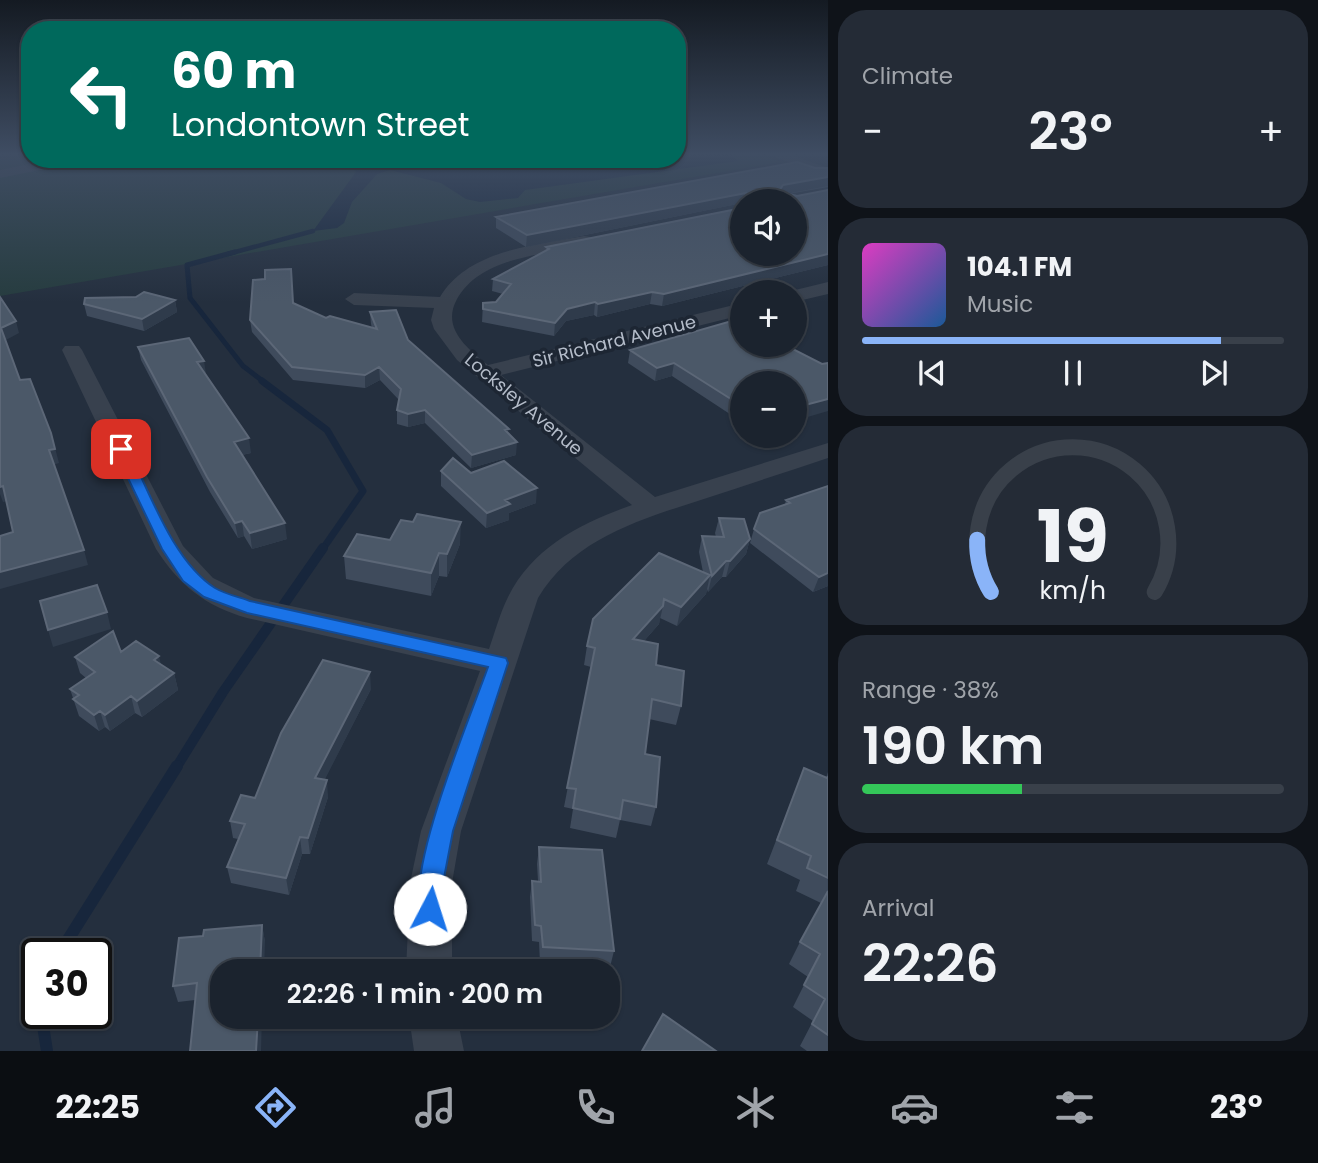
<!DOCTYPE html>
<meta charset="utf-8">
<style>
:root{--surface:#1b232e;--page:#242b36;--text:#f1f3f6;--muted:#a0a4aa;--line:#39404a;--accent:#8ab4f8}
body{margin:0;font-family:Poppins,sans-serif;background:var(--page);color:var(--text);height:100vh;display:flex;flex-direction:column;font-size:26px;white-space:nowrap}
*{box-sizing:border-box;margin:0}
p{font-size:23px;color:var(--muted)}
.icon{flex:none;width:38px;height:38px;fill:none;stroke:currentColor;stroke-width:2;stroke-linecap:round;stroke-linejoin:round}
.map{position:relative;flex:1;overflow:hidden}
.details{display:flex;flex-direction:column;gap:10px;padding:10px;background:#0f1319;width:490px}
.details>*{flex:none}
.banner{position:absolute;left:21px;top:21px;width:665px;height:147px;border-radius:28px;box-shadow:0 2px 5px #0004,0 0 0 2px var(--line);background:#00695c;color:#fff;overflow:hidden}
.tools{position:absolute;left:730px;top:189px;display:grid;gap:14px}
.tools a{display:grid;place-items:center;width:77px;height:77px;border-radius:50%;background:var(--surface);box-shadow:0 2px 5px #0004,0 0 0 2px var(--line);font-size:35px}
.speed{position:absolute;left:21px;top:938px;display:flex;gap:14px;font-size:35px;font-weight:700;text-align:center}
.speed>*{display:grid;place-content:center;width:91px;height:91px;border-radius:50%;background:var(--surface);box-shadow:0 2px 5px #0004,0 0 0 2px var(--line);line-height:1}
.speed .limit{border:4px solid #111;border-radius:10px;background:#fff;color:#111}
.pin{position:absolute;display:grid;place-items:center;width:60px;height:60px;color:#fff;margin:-30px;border-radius:14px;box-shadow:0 4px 10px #0006}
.me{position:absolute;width:77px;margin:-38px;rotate:5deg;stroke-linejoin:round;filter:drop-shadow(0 0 5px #0008)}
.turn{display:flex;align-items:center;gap:24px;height:147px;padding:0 35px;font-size:32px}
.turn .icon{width:91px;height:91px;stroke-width:2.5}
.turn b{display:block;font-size:49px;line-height:60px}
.big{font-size:52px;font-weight:600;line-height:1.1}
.details .tile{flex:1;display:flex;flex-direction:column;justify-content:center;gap:10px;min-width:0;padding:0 24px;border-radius:28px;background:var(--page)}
.details .dial{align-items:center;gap:0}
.dial svg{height:182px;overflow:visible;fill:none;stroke:var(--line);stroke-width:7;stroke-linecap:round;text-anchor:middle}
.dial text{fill:var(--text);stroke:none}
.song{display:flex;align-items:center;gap:21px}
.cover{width:84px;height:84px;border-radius:10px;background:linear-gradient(135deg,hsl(310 70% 55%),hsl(210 70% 35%))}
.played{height:7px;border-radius:4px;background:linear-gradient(90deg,var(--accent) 85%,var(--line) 85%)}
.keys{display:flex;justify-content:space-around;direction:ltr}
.heat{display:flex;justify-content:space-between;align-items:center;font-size:38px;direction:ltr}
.charge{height:10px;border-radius:5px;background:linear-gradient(90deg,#34c759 38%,var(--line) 0)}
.trip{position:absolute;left:210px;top:959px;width:410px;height:70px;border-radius:28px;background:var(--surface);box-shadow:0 2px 5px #0004,0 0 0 2px var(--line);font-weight:600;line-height:70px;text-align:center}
.menu{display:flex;height:112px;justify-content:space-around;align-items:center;background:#0b0e12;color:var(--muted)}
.menu .icon{width:49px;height:49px}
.menu .current{color:var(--accent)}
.menu b{font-size:32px;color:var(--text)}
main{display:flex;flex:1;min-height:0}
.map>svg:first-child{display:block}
.green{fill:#263c3f}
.water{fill:#17263c}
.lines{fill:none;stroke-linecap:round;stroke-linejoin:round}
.stream-far4{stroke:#17263c;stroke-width:4.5}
.stream-far3{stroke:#17263c;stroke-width:5}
.stream-far2{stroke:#17263c;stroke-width:7}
.stream-far1{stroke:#17263c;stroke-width:10}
.stream{stroke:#17263c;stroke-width:12}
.minor{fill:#38414e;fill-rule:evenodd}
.wall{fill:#3f4b5c}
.shaded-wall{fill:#2f3b4b}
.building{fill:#4b5868;stroke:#5c6777;stroke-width:2}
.route{fill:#1a73e8;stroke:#114b97;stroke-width:2}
.labels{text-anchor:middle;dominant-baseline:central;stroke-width:7;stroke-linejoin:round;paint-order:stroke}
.far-street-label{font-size:18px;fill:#b4bcc9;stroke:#1d2633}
</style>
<main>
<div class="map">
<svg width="828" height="1051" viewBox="0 0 828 1051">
<rect width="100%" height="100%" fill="#242f3e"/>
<!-- green -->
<path class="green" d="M677 154H759L781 162 0 296V158L30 155V159H677Z"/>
<!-- water -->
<path class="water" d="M677 154H731L738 161 525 190 518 198 480 202 466 199 441 183 390 170 377 174 352 202 344 223 337 228 313 231 356 172 345 159H677Z"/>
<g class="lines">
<!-- stream-far4 -->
<path class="stream-far4" d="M228 254 313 231"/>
<!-- stream-far3 -->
<path class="stream-far3" d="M235 252 187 265 190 298 243 366 264 382"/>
<!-- stream-far2 -->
<path class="stream-far2" d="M262 381 327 430 363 491 322 550"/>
<!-- stream-far1 -->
<path class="stream-far1" d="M176 768 223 692 323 548"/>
<!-- stream -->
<path class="stream" d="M59 954 177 766
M41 1013 47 1051"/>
<!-- minor -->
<path class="minor" d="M767 154H788L828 168V176Z
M53 159H80L74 163 0 178V170Z
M584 236 590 237 592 241 590 245C547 255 482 255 457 299 441 328 467 348 488 365L742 303V315L501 375 655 497 828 443V458C789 471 749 484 710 497 646 518 575 536 538 598L461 831 452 883V971H406L410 883 421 831 480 671 247 618C205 606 179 585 156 549L62 350 65 346H79L82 350 183 546 213 578 254 598 489 649C495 632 500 613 508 597 533 547 581 523 632 505L457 360 434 329 431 320 434 308 354 305 345 299 354 293 440 297C468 250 535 245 584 236Z
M828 282V294L794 302V292H787Z
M409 1017H457L464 1051H414Z"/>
</g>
<!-- wall -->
<path class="wall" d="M797 162 815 168H828V187L788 194 797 196 828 190V265L662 306 650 304 597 317 594 315 566 321 554 336 482 322 483 303 496 302 503 294 492 291 493 279 546 251V247L742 208V254H794V201H742V203L526 247 496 228V217Z
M136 297 175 300 177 312 144 331 87 316 84 304Z
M293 303 326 318 372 328 371 324 370 312 408 340 508 433 516 455 471 468 425 423 408 427 397 424V410L399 400 380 380 365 388 293 380 252 332 250 320Z
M138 347 206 374 205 375 251 453 242 455 287 539 252 549 244 536 238 538 210 492 141 360Z
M630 350 742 383V422L672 376 655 381 628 363Z
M441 471 471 473 536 503 509 513V520L486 528 441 486Z
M828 486V586L813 592 750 543 754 529 785 504 786 500Z
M719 518 750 539 746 554 726 577H722L708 592 707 589 706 594 677 626 660 618 659 624 644 641 656 665 681 706 676 725 649 719 645 754 656 807 651 826 620 820 616 838 570 828 573 809 564 807 591 667 584 665 587 646 703 572 699 552 702 536 716 537 715 533Z
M390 540 460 544 447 577 439 576 431 596 346 579 344 556Z
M75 657 161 665 174 673 178 690 142 717 135 713 110 731 105 727 99 731 79 716 70 689 86 678 80 673Z
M371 689 324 780 328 797 310 854H302L289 895 231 883 227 867 238 839 233 838 230 821Z
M804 768 826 778 828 772V1051H807L800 1046 813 1021 793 1007 808 977 789 964 800 942 821 903 796 891 800 880 767 864Z
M539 847 614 951 610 967 540 963 539 942 532 941 530 897 532 881H538L537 864Z
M262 925 265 942 195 1000 178 1002 173 986 203 936Z"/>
<!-- shaded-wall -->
<path class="shaded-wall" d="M828 177V186L780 195 779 191 783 185Z
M746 193 744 201H742V203L526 247 527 235Z
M828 254V265L662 306 664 294Z
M652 292 650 304 597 317 598 304Z
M175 300 177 312 144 331 142 319Z
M595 302 594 315 566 321 554 336 555 323 567 309Z
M16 321 19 333 4 341 1 328Z
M204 361 206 374 199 376 197 362Z
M674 363 672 376 655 381 657 368Z
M379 367 380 380 365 388V375Z
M828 399V411L794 421V408Z
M425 410V423L408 427V414Z
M51 433 59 463 53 465 49 450Z
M249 438 251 453 236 456 234 442Z
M517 442 516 455 471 468 472 455Z
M3 486 8 501 3 502 0 494V487Z
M537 488 536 503 509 513V520L486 528 487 513 505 500Z
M242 521 244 536 238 538 235 523Z
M461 522 460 544 447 577V554Z
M285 523 287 539 252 549 250 533Z
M750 539 746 554 726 577 730 561Z
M84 550 88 565 0 589V572Z
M439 553V576L431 596V573Z
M726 561 722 577 708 592 712 576Z
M828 573V586L813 592 819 577Z
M710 575 706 594 677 626 681 607Z
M663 606 659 624 629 658 633 639Z
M107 612 111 629 53 647 48 630Z
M159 656 163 673 154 660Z
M370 672 371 689 317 795 315 778Z
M174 673 178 690 142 717 137 701Z
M131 696 135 713 110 731 105 715Z
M100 711 105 727 99 731 94 715Z
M327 780 328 797 310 854 308 838Z
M300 837 302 854 289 895 286 878Z
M262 925 265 942 264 971H260Z
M258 1017H262L261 1051H256Z"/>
<!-- building -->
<path class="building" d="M797 162 815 168H828V177L783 185 779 191 797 196 828 190V254L664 294 652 292 598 304 595 302 567 309 555 323 483 309V303L496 302 511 284 493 279 549 249 546 247 742 208V254H794V201H745L746 193 527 235 496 217Z
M291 269 293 303 326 318 330 316 377 329 370 312 396 310 408 340 509 429 505 430 517 442 472 455 425 410 408 414 397 410 401 389 379 367 365 375 292 367 250 320 253 280 265 279V270Z
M144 292 175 300 142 319 84 304 85 298 136 297Z
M0 297 16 321 1 328 20 380 30 379 51 433 55 449 49 450 84 550 0 572V536L13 532 3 486 0 487Z
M742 318V345H785L822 364 828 363V399L794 408V383H742V406L674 363 657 368 630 350Z
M189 338 204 361 197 362 249 438 234 442 285 523 250 533 242 521 235 523 207 477 138 347Z
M453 458 471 473 504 461 537 488 505 500 510 504 487 513 441 471Z
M828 486V573L819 577 754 529 760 513 790 503 786 500Z
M417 514 461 522 447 554 439 553 431 573 344 556 357 534 390 540 401 520 413 522Z
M719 518 744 519 750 539 730 561H726L712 576 702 536 724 537Z
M659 553 710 575 681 607 664 599 663 606 633 639 658 644 656 665 684 671 681 706 652 699 645 754 660 757 656 807 623 800 620 819 573 808 576 789 567 788 595 648 587 646 593 619Z
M97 585 107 612 48 630 40 601Z
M113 631 121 652 136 641 159 656 154 660 174 673 137 701 131 696 105 715 100 711 94 715 73 699 79 695 70 689 95 672 75 657Z
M323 660 370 672 315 778 327 780 308 838 300 837 286 878 227 867 245 824 230 821 241 795 255 798 281 733Z
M804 768 827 778 828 777V878L807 868 811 856 777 840Z
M539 847 602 850 614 951 543 947 541 926 535 925 532 881 541 882Z
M828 891V1035L812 1024 825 999 804 985 820 954 800 942Z
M262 925 260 971H222V1017H258L256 1051H190L197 983 173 986 179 938 203 936 204 930Z
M663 1014 716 1051H642Z"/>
<!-- sky -->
<linearGradient id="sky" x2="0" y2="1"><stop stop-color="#141a22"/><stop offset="0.51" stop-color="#3f4d63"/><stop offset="1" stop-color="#3f4d63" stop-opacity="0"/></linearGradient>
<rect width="828" height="302" fill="url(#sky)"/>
<!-- route -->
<path class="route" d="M121 445 128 449C150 493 173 561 215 588 225 594 239 597 250 601L506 658 508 663 453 831 443 883V909L439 917 430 920 422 917C403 875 471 715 488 667L247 613 204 597 183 581 162 549 114 449Z"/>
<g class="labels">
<!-- far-street labels -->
<g class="far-street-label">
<text transform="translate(614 341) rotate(-14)">Sir Richard Avenue</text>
<text transform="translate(524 404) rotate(40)">Locksley Avenue</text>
</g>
</g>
</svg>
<div class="tools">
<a><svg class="icon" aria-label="sound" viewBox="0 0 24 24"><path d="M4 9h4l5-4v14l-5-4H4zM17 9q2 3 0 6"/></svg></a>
<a>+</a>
<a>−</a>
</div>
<div class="speed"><div class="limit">30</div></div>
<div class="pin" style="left:121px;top:449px;background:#d93025"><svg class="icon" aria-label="arrive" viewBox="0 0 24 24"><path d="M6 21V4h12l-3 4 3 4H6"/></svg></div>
<svg class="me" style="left:430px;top:909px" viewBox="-20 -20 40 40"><circle r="19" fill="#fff"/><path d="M0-13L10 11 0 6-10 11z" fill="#1a73e8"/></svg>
<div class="trip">22:26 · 1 min · 200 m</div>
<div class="banner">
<div class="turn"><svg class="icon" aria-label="left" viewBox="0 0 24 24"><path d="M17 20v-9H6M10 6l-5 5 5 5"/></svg><div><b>60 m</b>Londontown Street</div></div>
</div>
</div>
<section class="details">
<div class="tile"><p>Climate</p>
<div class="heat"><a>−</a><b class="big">23°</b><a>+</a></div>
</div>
<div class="tile">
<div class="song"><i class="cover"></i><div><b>104.1 FM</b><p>Music</p></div></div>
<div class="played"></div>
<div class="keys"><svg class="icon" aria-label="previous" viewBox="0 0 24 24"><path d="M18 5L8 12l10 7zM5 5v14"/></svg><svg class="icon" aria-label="pause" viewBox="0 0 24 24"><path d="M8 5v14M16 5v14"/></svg><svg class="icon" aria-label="next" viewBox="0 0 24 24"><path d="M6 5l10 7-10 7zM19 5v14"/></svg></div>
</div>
<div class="tile dial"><svg viewBox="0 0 100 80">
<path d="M14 69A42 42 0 1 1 86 69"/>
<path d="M14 69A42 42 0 0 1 8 46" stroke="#8ab4f8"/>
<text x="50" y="56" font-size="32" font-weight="700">19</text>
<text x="50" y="72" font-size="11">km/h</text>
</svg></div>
<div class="tile"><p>Range · 38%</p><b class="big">190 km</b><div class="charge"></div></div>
<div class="tile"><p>Arrival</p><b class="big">22:26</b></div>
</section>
</main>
<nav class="menu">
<b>22:25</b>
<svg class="icon current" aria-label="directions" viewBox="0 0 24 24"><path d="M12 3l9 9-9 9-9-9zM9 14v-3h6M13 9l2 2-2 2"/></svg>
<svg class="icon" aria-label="music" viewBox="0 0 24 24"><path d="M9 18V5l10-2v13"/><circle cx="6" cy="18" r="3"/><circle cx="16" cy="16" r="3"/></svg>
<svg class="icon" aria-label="phone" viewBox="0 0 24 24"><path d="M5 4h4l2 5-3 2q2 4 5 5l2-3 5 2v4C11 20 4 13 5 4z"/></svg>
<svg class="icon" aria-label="climate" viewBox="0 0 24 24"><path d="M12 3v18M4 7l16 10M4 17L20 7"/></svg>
<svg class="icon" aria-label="car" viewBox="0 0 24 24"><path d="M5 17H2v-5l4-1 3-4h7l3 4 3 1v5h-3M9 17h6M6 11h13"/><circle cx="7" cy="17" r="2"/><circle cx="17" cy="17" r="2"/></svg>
<svg class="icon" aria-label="filters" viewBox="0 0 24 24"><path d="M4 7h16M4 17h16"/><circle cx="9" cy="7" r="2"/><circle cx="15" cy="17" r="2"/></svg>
<b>23°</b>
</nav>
